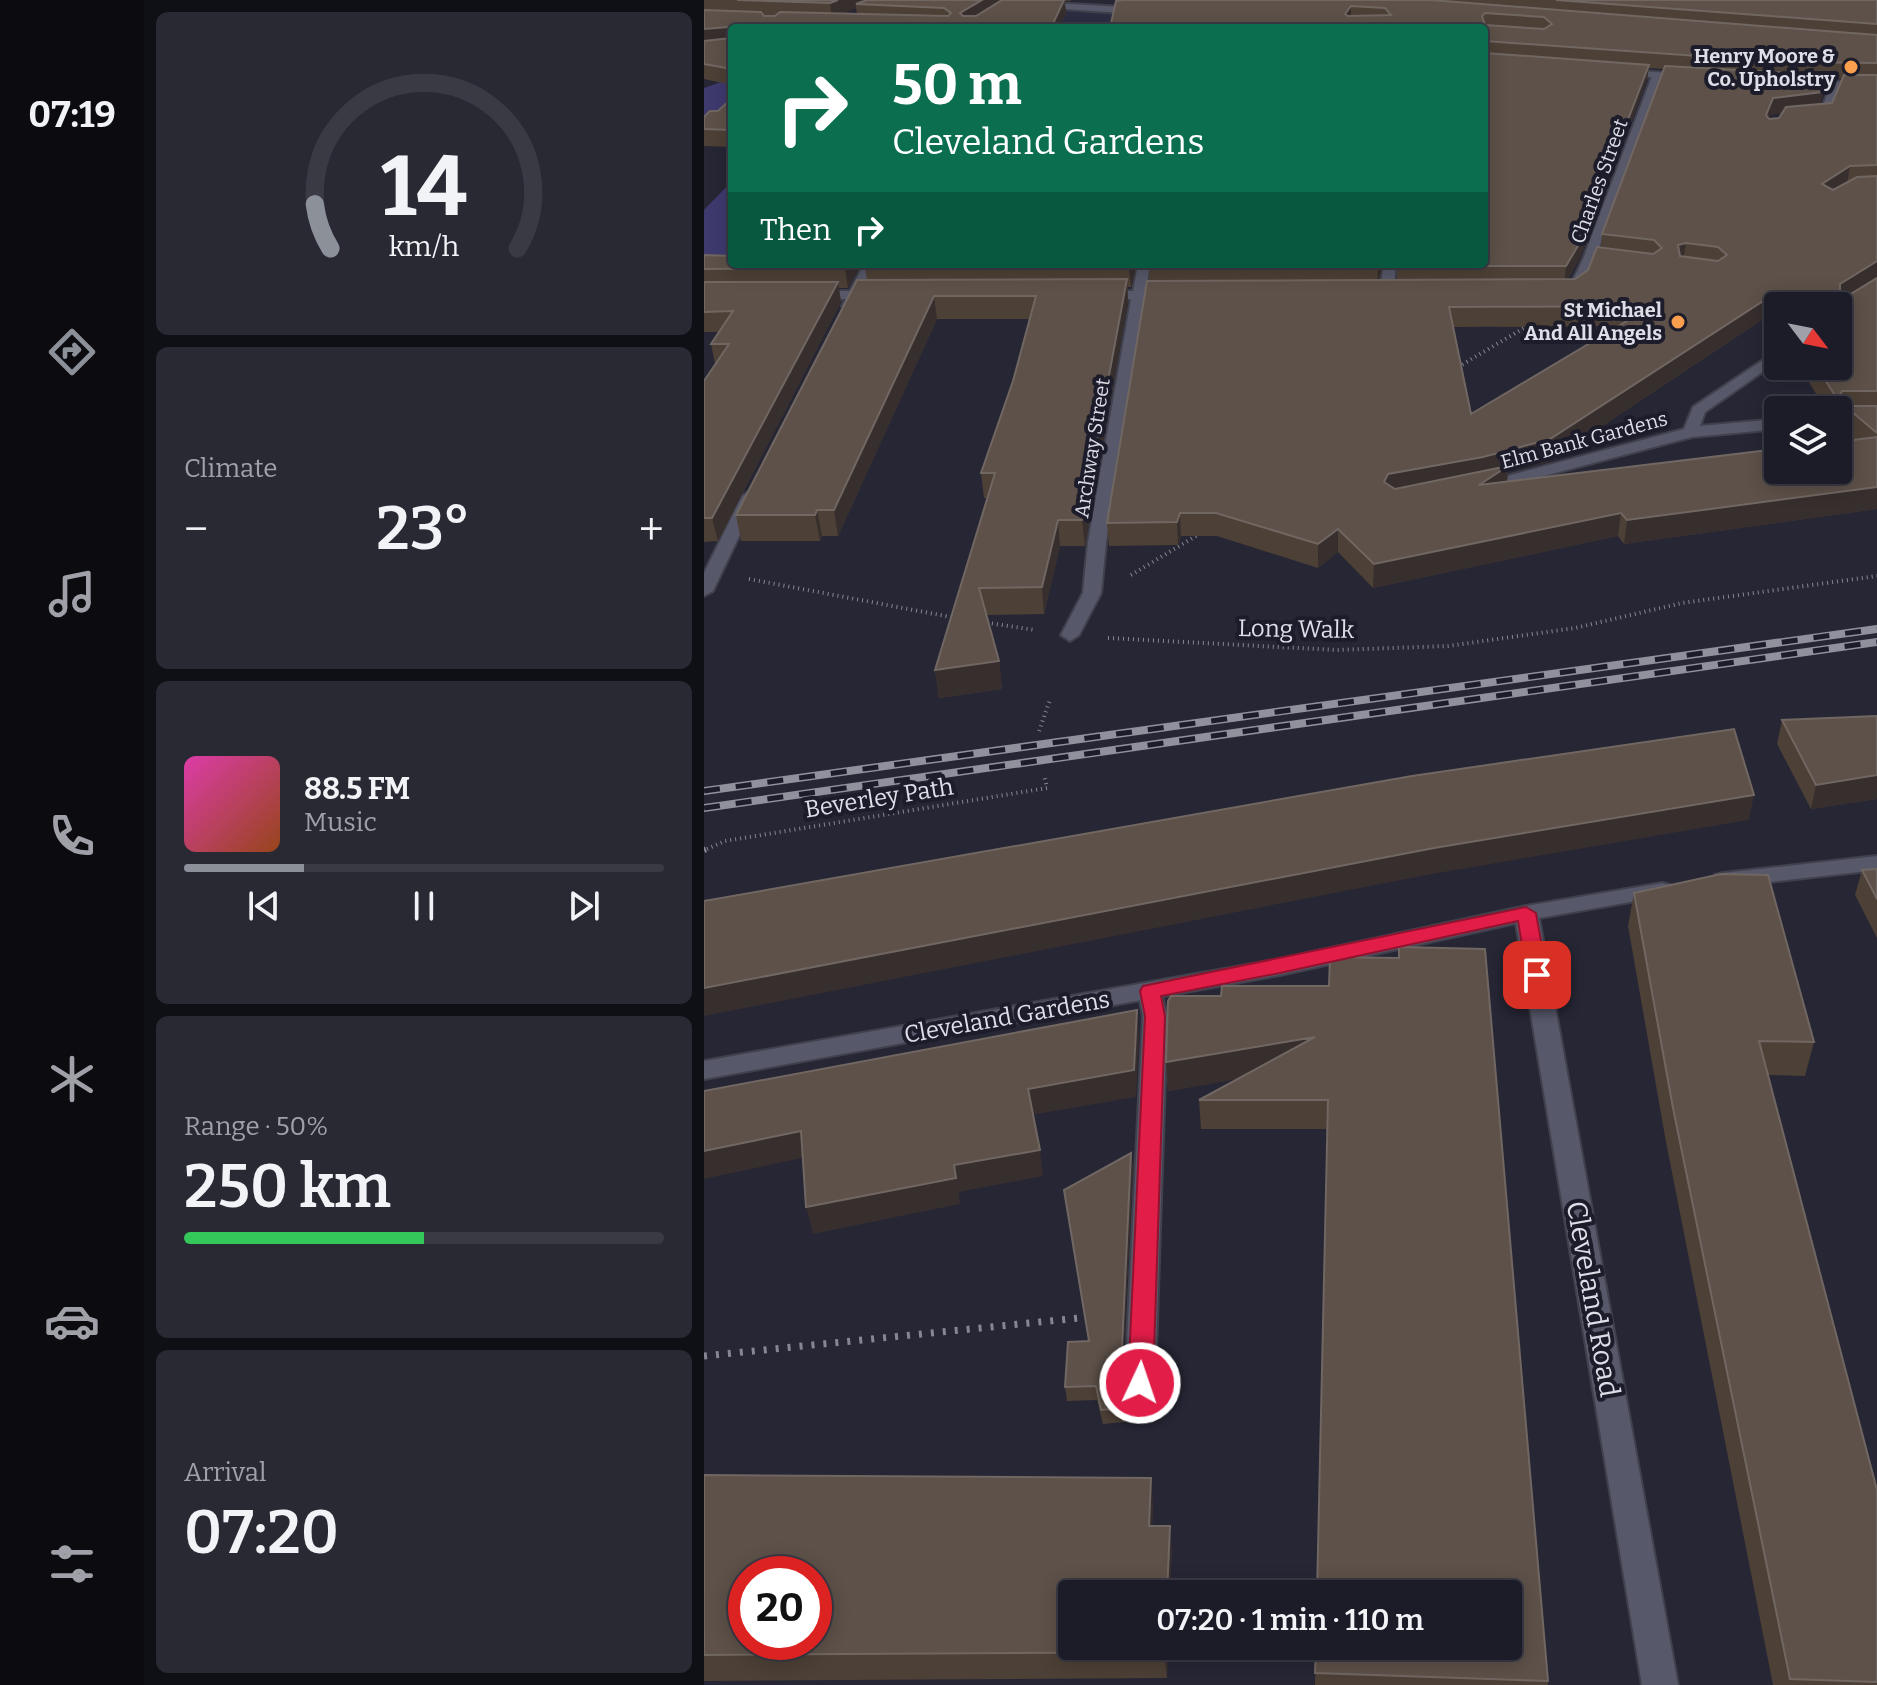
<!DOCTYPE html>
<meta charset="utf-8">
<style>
:root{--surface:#1c1c28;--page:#292934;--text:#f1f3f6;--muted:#a0a1a8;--line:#3a3a45;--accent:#8c9099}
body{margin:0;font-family:Bitter,serif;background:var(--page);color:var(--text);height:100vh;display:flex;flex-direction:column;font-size:30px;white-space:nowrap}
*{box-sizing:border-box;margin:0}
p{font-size:26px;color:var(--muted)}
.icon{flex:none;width:44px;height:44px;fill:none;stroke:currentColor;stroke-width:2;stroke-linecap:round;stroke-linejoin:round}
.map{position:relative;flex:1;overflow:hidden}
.drawer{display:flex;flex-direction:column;gap:12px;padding:12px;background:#0f0f16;width:560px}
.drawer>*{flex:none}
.guide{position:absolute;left:24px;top:24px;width:760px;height:244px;border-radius:8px;box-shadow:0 4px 20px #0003,0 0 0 2px var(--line);background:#0b6e4f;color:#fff;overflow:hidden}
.needle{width:52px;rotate:122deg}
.fabs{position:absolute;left:1060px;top:292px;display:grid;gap:16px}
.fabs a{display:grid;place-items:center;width:88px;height:88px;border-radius:8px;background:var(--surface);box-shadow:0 4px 20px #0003,0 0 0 2px var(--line);font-size:40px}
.speed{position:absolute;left:24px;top:1556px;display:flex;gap:16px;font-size:40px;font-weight:700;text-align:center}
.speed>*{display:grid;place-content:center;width:104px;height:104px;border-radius:50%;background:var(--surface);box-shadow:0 4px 20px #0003,0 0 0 2px var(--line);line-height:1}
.speed .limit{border:12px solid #d22;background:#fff;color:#111}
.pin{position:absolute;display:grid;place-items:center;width:68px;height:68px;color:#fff;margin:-34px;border-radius:16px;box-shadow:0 4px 12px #0006}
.me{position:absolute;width:88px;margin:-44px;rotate:3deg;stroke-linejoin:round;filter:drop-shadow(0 0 6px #0008)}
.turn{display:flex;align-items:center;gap:28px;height:168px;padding:0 32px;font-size:36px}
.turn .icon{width:104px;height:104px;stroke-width:2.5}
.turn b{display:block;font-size:56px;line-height:68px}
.then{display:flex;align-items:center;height:76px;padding:0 32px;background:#0003;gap:16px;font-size:30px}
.big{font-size:60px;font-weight:600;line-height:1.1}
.drawer .tile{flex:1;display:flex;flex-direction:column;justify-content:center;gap:12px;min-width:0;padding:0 28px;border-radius:12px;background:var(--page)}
.drawer .dial{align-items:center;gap:0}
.dial svg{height:208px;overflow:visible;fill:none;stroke:var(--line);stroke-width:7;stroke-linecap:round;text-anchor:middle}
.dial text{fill:var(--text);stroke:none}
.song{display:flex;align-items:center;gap:24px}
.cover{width:96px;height:96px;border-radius:12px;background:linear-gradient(135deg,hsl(320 70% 55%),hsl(20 70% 35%))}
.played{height:8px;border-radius:4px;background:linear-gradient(90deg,var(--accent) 25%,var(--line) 25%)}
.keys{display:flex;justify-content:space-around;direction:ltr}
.heat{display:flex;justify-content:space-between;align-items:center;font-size:44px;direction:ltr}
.charge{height:12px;border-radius:6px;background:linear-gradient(90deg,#34c759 50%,var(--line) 0)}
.trip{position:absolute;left:354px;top:1580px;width:464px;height:80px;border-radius:8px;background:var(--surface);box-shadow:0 4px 20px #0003,0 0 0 2px var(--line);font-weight:600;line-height:80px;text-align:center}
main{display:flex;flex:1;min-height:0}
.tab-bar{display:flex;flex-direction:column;width:144px;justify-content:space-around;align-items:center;background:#0b0b10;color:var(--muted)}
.tab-bar .icon{width:56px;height:56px}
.tab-bar .current{color:var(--accent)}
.tab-bar b{font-size:36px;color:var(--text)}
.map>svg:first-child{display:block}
.built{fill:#2d2d42}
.green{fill:#3e3a6e}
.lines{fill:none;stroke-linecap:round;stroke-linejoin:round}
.service-casing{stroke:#41414d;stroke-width:4}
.minor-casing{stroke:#41414d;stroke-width:4}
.tertiary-casing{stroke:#41414d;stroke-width:4}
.path-far3{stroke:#878793;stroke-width:3;stroke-dasharray:1 3;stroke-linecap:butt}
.path-far2{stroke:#878793;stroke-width:4;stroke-dasharray:1 4;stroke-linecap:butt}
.path-far1{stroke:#878793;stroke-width:6;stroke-dasharray:2 7;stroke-linecap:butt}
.path{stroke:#878793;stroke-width:7;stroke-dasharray:3 9;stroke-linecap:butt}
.service{fill:#575869;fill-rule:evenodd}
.minor{fill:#575869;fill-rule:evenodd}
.tertiary{fill:#575869;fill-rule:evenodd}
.rail-casing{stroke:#91919d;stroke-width:8}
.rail{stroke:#1c1c2b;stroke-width:5;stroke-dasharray:16;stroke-linecap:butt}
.wall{fill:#4d4036;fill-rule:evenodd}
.shaded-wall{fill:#372e2e}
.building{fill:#5d5149;stroke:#716762;stroke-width:2;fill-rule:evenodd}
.route{fill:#e11d48;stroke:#92132f;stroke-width:2}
.poi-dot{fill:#fa9f4e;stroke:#1c1c2b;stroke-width:3}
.labels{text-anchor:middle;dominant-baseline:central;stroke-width:8;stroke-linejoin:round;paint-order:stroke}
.far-poi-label{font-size:20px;font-weight:bold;fill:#dedee8;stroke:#1c1c2b;text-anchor:end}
.far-street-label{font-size:20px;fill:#dedee8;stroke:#1c1c2b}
.street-label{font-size:24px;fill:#dedee8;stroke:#1c1c2b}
.near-street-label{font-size:28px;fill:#dedee8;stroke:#1c1c2b}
</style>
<main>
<nav class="tab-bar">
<b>07:19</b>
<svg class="icon current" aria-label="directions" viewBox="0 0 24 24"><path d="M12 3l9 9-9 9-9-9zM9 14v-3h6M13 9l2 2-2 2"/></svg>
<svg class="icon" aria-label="music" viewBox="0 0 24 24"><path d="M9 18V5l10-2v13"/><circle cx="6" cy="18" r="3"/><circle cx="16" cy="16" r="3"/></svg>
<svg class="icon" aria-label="phone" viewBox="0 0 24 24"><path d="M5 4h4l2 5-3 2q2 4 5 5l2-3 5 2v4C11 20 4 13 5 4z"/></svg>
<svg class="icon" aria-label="climate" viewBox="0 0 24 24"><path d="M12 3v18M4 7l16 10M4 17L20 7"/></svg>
<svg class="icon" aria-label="car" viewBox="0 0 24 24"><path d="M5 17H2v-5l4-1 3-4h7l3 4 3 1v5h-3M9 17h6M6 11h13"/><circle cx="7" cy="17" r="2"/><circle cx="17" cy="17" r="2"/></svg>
<svg class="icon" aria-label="filters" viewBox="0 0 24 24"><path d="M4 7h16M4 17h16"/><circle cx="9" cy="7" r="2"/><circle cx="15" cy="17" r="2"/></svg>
</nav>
<section class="drawer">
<div class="tile dial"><svg viewBox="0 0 100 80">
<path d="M14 69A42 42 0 1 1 86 69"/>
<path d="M14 69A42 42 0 0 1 8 52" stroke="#8c9099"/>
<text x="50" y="56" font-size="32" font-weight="700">14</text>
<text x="50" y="72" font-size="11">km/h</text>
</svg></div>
<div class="tile"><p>Climate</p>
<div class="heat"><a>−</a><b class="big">23°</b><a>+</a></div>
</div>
<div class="tile">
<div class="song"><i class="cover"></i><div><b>88.5 FM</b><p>Music</p></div></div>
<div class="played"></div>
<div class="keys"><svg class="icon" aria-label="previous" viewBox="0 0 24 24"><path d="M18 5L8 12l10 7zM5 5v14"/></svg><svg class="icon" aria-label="pause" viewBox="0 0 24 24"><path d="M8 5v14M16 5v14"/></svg><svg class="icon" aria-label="next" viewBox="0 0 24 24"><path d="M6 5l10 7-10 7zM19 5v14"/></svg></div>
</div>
<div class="tile"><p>Range · 50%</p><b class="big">250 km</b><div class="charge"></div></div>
<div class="tile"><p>Arrival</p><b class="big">07:20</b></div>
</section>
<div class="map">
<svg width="1173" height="1685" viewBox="0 0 1173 1685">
<rect width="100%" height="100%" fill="#262635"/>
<!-- built -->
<path class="built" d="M328 6 658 28H374L301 23Z"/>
<!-- green -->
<path class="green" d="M28 78V97L0 124V88Z
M28 181V247L10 268H0V210Z"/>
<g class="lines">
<defs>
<path id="service" d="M333 2 418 7 422 10 418 13 330 7Z
M1131 83 1136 86 1125 116 1100 118V114L1117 111 1126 86Z
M446 983 455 985 463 1016 451 1383 447 1392 436 1396 425 1392 421 1383 439 1016 434 991 437 985Z"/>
<path id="minor" d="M953 73 958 76 891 259 877 291 857 296 855 293 866 286 879 259 948 76Z
M160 264H172L159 291 181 292V298L155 299 150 309 145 310 138 306 142 299H106L99 295 106 291H146Z
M434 264H446L442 290H468L475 294 468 298H441L402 542 397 593 375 635 366 641 357 635 379 593 384 542 427 299H394L387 295 394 291H429Z
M680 264H692L689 294 682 298 675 294Z
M1074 350V361L1001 412 996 426 1074 419V429L988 437 775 493 767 488 769 485 980 429 989 407Z
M1134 415H1173V425H1134Z
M46 491 54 496 9 591 0 596V573L38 496Z
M1173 856V870L1019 887 1011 885 1008 880 1011 875 1019 873Z
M958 883 966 885 969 890 966 895 835 918 974 1685H938L812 923 576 975 0 1079V1061L576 959 822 906Z"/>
<path id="tertiary" d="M915 69 988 75 993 78 988 81 912 74Z
M1094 81 1173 82V88L1090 86Z"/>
</defs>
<!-- service casing -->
<use href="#service" class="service-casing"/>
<!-- minor casing -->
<use href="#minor" class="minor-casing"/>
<!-- tertiary casing -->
<use href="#tertiary" class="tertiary-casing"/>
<!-- path-far3 -->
<path class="path-far3" d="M822 327 825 325"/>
<!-- path-far2 -->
<path class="path-far2" d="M754 367 825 325
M427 575 497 533
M45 579 252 618
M278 622 331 630
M404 638 632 650 744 646 871 628 978 603 1173 576
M335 731 346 700
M3 849 21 841 343 788 340 775"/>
<!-- path-far1 -->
<path class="path-far1" d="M0 850 8 847"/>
<!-- path -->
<path class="path" d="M0 1356 385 1317"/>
<!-- service -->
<use href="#service" class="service"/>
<!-- minor -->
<use href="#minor" class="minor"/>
<!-- tertiary -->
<use href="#tertiary" class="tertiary"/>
<defs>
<path id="rail" d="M0 791 1173 629
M0 808 1173 642"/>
</defs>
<!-- rail casing -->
<use href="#rail" class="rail-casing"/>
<!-- rail -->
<use href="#rail" class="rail"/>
</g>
<!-- wall -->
<path class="wall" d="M0 0H367L366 1H361L362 12 355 28H28V85L0 79ZM152 8 153 14H138Z
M416 0H1173V509L920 544 914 536 669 588 634 552 614 568 513 536H477L474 545 405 546 403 523 445 281V264H679L675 280H693V264H780ZM945 68 960 69 898 234 897 248 884 270 871 279H864L876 258 943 80ZM1123 78 1139 79 1128 103 1116 104 1121 90ZM1078 113 1075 118 1065 119 1066 115ZM1074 306 1134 366H1095L1122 410H1134V412H1140L1137 428 1151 440 803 482 804 472 844 462 1064 316 1074 333ZM914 326 767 414 749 327Z
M28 90V147L0 146V117L14 111 27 99Z
M0 255 158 264 144 288H135L137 302 14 541 0 542V381L11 364 7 344 15 332H0Z
M163 264H433L427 287H424V301L381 546H356L340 614 282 615 295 661 298 689 235 698 231 670 283 498H280L277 473 309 381 326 319H233L134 536H118L116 541H37L32 515 163 280 161 268Z
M1173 716V799L1107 809 1073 744 1078 720Z
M1173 869V938L1151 895 1158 870Z
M930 893 1110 1042 1101 1076 1064 1075 1173 1490V1685H1069L962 1142 924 926Z
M695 947 844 1681V1685H611L623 1129H497L495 1100 533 1079 464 1091 462 1062 517 996 625 986 694 958Z
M427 1153 429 1167 418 1374 421 1390V1422L399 1424 393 1400 363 1401 361 1387 385 1341 360 1190Z
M0 1475 449 1504 448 1526 468 1552 368 1646H464L463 1678 0 1681Z"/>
<!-- shaded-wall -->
<path class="shaded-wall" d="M134 0H174L152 4V8L128 18 126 3Z
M278 0H302L258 28 256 13Z
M360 0 362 12 355 28H347Z
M647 6V20L641 14Z
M25 27 28 42 0 44V29Z
M945 65 943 80 876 258 860 286 862 266Z
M1124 75 1121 90 1115 108 1066 115 1059 132 1062 115 1069 98Z
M1146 166 1143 184 1115 202 1118 184Z
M982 243 979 262 972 264 974 245Z
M1173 261V278L1132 303 1136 284Z
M144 264H158L144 288 141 268Z
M426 264H433L427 287 425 268Z
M675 264H679L673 286 674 267Z
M423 279 424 301 381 546 378 520Z
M134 282 137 302 14 541 8 518Z
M230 296 233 319 134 536 130 510Z
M1067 296 1064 316 844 462 804 472 802 489 683 497 680 482 684 474Z
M1138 391 1134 412V410H1132L1134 400Z
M1173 487V509L920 544 923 520Z
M113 510 118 536 116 541 111 515Z
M476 513 477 536 474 545 473 522Z
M917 513 914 536 669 588 670 564Z
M354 520 356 546 340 614 338 587Z
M634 529V552L614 568V544Z
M295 661 298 689 235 698 231 670Z
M1173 775V799L1107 809 1112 785Z
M1050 795 1045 820 728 874 0 1016V988L730 848Z
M433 1010 435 1036 432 1097 327 1115 324 1089Z
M611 1037 610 1066 464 1091 462 1062Z
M97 1131 103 1157 0 1179V1151Z
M336 1150 339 1176 255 1192 256 1204 109 1234 102 1207 250 1165Z
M427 1153 429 1167 418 1383 417 1369Z
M420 1377 421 1390V1422L419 1408Z
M447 1478 449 1504 447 1552 445 1526Z
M466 1526 468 1552 466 1594H463Z
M461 1646H464L463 1678 460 1652Z"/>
<!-- building -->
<path class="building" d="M33 0H134L126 3Z
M163 0H278L256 13 259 16H272L298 0H360L347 28H28V30L25 27 0 29V10L57 12 60 16H71L76 12 244 16 247 13 240 8 152 4Z
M420 0H727L1173 35V63L1078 62 781 41 780 42V28H406L412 1ZM647 6 681 8 687 15 644 16 641 14ZM781 13 840 17 848 24 840 29 781 25 778 16Z
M852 0H1173V24Z
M28 33V69L0 64V41L27 38Z
M780 50 781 53 945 65 878 239 862 266H693V264H780Z
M961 66 1124 75 1118 92 1069 98 1062 115 1065 119 1075 118 1082 107 1128 103 1140 75H1173V165L1146 166 1118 184 1129 190 1153 177 1173 176V261L1136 284V298H1140L1173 278V391H1138L1134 400 1112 366H1134V306L1074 307 1067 296 846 439 779 457 684 474 680 482 691 489 804 466 775 485 1074 449V470H1134V442L1173 437V487L923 520 917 513 670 564 634 529 614 544 512 513H476L473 522 403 523 443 281 871 279 884 270 893 247 949 254 958 248 950 240 898 234ZM982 243 1014 247 1023 255 1014 261 976 256 974 245ZM948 306 767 414 745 307Z
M28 90V130L0 129V117L6 111H14L27 99Z
M0 255 28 256V264H144L141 268 0 269Z
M163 264H426L425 268H161Z
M445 264H675L674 267H445Z
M423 279 378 520H354L338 587 275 588 295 661 231 670 291 473H277L309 381 332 296H230L130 510H113L111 515H32L153 280Z
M0 282H134L8 518H0V381L25 344H7L29 311 0 312Z
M1141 406H1173V433Z
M1173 716V775L1112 785 1078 720Z
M1030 729 1050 795 730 848 0 988V901L708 776Z
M1173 869V899L1158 870Z
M1017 874 1064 875 1110 1042 1055 1041 1173 1490V1682L1086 1679 969 1108 930 893Z
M695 947 781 949 844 1681 611 1673 612 1646H804V1594H613L624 1100H495L611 1037 462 1062 464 1001 467 996H517L518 986H625L626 957 695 958Z
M433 1010 430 1070 324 1089 336 1150 250 1165 252 1178 102 1207 97 1131 0 1151V1091Z
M427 1153 417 1369 420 1377 419 1408 397 1410 392 1386 361 1387 364 1342 385 1341 360 1190Z
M0 1475 447 1478 445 1526H466L463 1594H368V1646H461L460 1652 0 1655ZM42 1574H110V1642H42Z"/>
<!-- route -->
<path class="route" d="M822 907 832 913 843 975 833 982 823 975 814 921 576 973 457 996 461 1016 449 1383 445 1391 436 1394 427 1391 424 1383 441 1016 436 991 439 986Z"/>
<!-- markers -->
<g class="poi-dot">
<circle cx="1147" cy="67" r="8"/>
<circle cx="974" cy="322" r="8"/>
</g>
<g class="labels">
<!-- far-poi labels -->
<g class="far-poi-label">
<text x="1131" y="56">Henry Moore &amp;<tspan x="1131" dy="23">Co. Upholstry</tspan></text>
<text x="958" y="310">St Michael<tspan x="958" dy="23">And All Angels</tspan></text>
</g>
<!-- far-street labels -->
<g class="far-street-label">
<text transform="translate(895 181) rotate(-70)">Charles Street</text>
<text transform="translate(880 440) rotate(-15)">Elm Bank Gardens</text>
<text transform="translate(388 448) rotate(-81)">Archway Street</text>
</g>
<!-- street labels -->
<g class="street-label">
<text transform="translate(592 629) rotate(1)">Long Walk</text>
<text transform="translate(175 798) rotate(-9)">Beverley Path</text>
<text transform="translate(303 1017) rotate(-10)">Cleveland Gardens</text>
</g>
<!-- near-street labels -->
<g class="near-street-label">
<text transform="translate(889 1299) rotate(80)">Cleveland Road</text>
</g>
</g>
</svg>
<div class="fabs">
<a><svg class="needle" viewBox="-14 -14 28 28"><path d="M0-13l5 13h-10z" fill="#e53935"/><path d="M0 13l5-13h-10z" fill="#a0a1a8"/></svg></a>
<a><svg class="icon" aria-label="layers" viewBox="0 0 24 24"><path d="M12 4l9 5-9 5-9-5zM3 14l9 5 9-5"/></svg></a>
</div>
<div class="speed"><div class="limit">20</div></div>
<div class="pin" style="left:833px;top:975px;background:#d93025"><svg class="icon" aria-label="arrive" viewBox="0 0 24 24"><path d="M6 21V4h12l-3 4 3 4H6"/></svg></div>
<svg class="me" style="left:436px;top:1383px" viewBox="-20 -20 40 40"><circle r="17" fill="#e11d48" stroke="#fff" stroke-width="3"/><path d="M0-11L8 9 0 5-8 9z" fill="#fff"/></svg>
<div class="trip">07:20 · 1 min · 110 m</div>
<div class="guide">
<div class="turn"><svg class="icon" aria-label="right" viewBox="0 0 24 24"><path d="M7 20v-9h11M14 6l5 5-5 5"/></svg><div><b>50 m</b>Cleveland Gardens</div></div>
<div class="then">Then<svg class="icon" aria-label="right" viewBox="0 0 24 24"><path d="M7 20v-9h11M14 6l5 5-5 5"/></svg></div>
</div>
</div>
</main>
